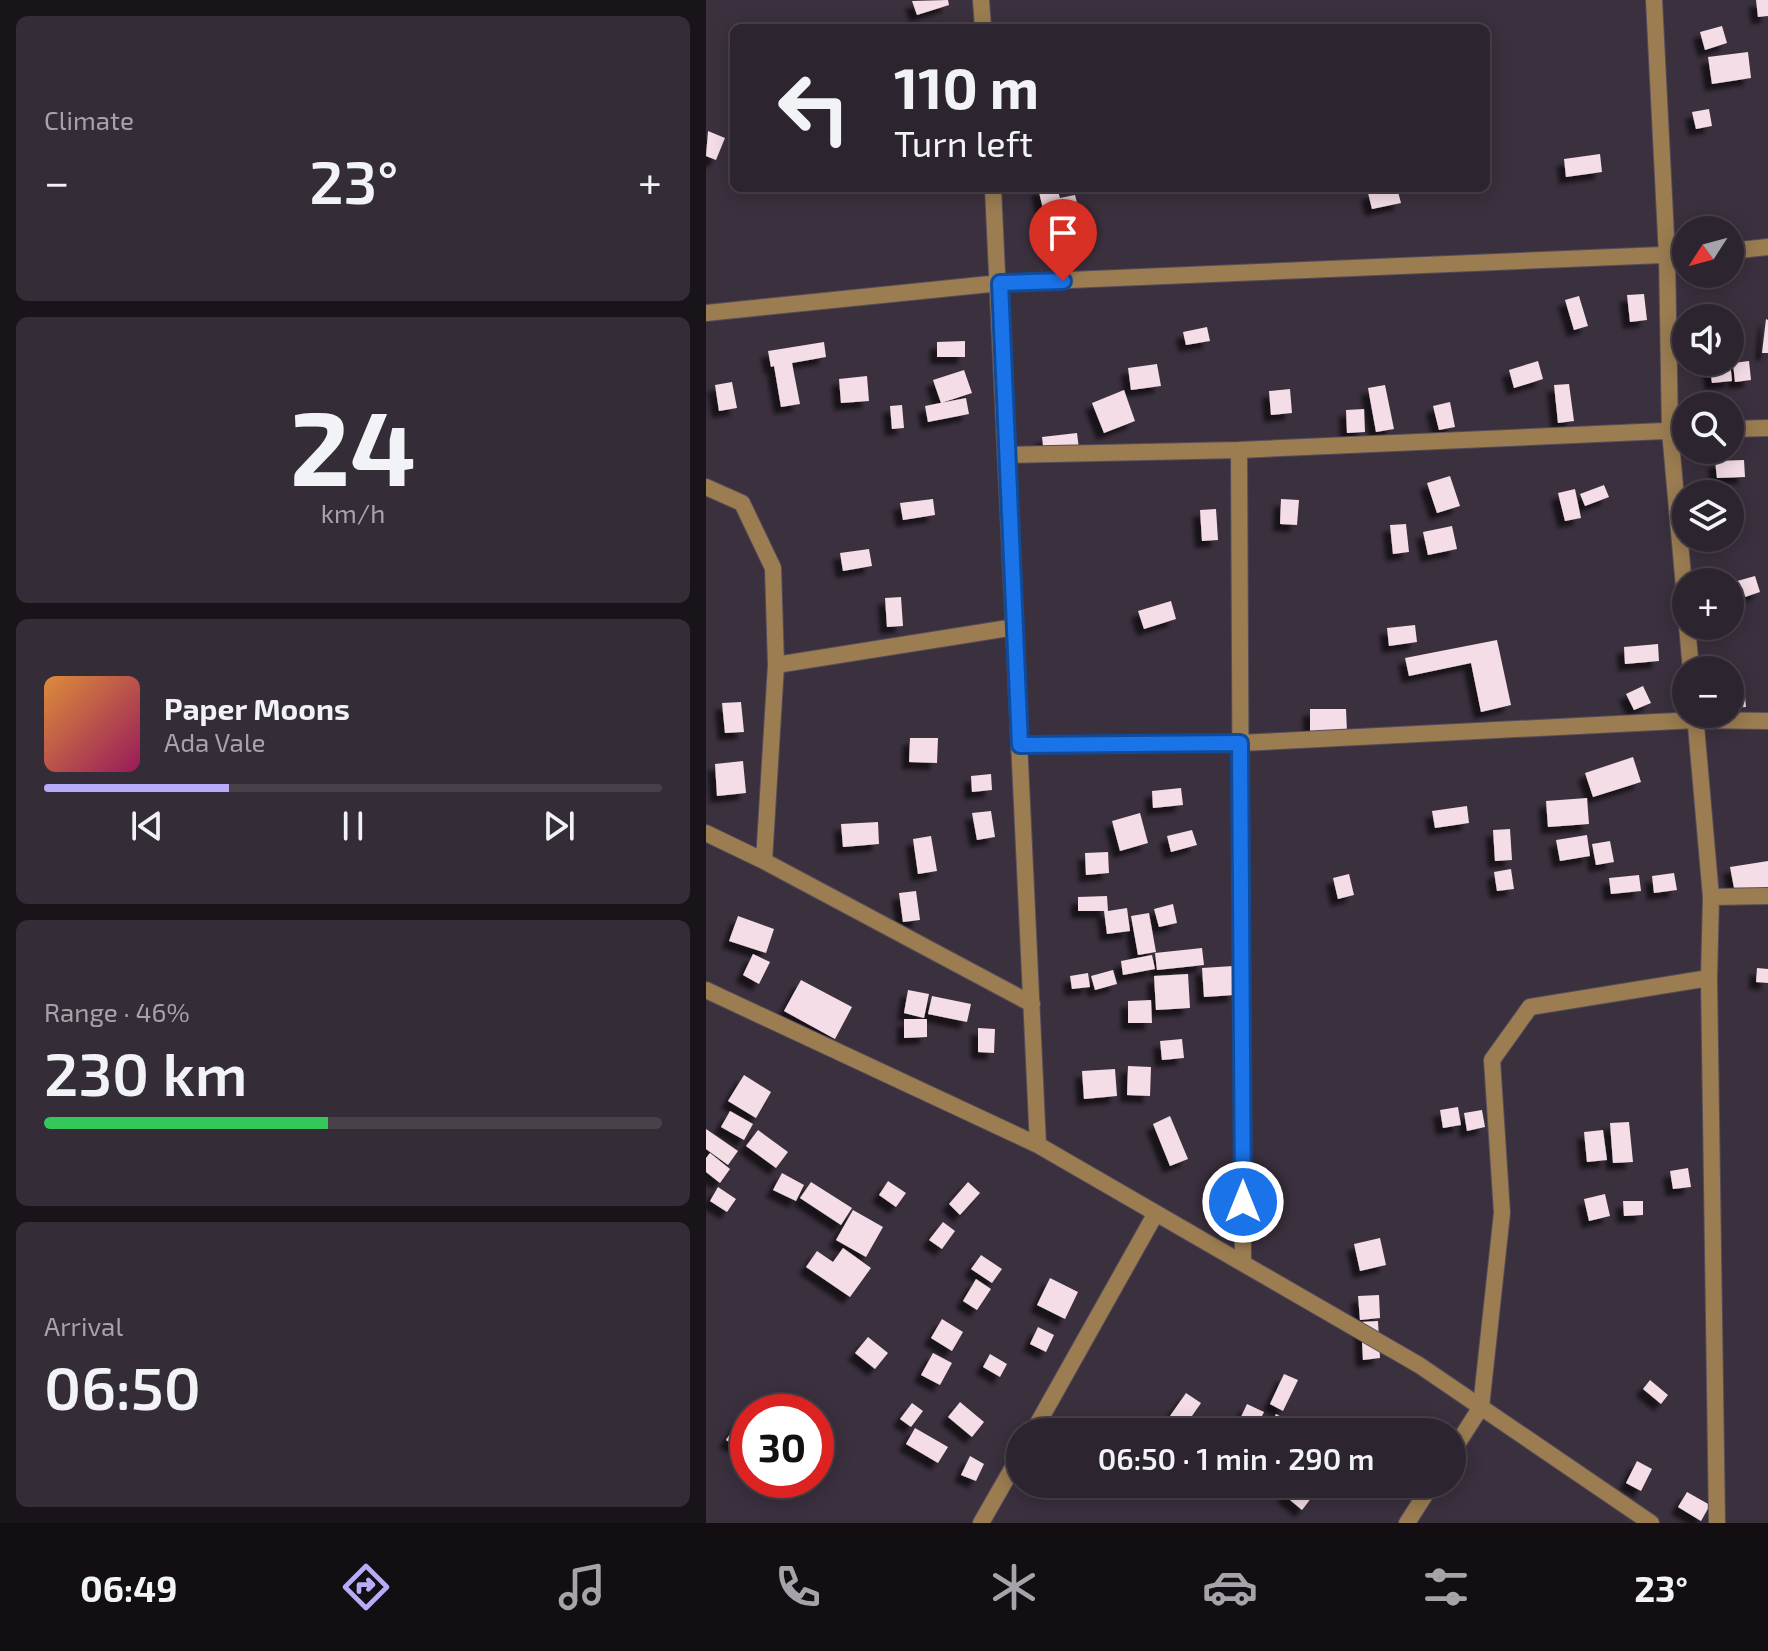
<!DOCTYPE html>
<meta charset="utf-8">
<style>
:root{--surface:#2c242e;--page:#342c36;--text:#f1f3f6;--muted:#a6a4aa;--line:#48414a;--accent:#b8abf7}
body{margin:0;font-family:"Exo 2",sans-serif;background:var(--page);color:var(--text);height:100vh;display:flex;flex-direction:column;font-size:30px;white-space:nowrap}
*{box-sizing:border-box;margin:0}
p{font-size:26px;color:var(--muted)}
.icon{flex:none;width:44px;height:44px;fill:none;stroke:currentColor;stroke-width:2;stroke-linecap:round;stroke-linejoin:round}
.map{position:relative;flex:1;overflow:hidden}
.details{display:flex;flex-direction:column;gap:16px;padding:16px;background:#181419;width:706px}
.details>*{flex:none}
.banner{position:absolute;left:24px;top:24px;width:760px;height:168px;border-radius:12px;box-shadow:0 4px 20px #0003,0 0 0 2px var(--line);background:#2c242e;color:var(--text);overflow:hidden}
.needle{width:52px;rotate:234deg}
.buttons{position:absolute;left:966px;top:216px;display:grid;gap:16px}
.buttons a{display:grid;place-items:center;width:72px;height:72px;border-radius:50%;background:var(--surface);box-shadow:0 4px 20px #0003,0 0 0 2px var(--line);font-size:40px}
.speed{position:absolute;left:24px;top:1394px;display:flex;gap:16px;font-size:40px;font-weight:700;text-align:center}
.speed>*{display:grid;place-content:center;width:104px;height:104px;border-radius:50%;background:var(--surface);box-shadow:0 4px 20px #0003,0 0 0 2px var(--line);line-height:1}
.speed .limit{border:12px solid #d22;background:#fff;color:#111}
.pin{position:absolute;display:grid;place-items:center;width:68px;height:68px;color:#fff;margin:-82px -34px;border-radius:50% 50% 50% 0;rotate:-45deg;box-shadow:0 0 8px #0007}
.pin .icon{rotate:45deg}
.me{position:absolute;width:88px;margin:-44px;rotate:0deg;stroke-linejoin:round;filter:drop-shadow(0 0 6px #0008)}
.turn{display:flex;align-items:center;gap:28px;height:168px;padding:0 32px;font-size:36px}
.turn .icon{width:104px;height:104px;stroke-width:2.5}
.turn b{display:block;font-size:56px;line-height:68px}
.big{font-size:60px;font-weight:600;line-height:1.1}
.details .tile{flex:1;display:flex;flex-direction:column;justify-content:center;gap:12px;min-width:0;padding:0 28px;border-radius:12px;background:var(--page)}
.details .dial{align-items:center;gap:0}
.dial b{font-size:104px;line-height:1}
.song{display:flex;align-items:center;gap:24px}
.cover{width:96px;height:96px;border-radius:12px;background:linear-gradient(135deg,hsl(30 70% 55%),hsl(330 70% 35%))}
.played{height:8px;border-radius:4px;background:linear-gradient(90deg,var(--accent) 30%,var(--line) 30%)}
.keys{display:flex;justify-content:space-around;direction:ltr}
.heat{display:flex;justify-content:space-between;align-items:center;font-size:44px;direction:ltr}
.charge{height:12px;border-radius:6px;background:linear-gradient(90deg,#34c759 46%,var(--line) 0)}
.trip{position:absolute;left:300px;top:1418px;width:460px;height:80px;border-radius:40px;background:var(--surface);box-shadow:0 4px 20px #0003,0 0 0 2px var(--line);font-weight:600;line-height:80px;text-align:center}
.tabs{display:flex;height:128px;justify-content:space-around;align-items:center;background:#120e12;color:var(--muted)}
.tabs .icon{width:56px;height:56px}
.tabs .active{color:var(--accent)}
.tabs b{font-size:36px;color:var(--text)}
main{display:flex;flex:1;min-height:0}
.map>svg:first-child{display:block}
.building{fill:#f4dde6;filter:url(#shadow)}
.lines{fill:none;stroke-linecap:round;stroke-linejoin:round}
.minor-casing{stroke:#574d5a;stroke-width:18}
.minor{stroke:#9c7d52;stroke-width:16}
.route-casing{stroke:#114b97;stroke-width:20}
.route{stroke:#1a73e8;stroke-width:14}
</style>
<main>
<section class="details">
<div class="tile"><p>Climate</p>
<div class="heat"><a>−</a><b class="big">23°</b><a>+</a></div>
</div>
<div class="tile dial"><b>24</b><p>km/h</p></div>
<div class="tile">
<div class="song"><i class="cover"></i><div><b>Paper Moons</b><p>Ada Vale</p></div></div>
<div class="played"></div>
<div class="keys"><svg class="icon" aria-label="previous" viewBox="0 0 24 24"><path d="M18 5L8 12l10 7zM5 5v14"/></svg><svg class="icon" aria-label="pause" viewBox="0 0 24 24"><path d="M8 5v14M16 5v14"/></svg><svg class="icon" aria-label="next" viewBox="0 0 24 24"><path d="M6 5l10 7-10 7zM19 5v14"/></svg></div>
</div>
<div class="tile"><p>Range · 46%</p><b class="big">230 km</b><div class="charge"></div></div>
<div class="tile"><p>Arrival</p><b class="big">06:50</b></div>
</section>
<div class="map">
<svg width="1062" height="1523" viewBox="0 0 1062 1523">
<defs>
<filter id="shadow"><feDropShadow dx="-7" dy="7" stdDeviation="2" flood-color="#0009"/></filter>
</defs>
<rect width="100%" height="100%" fill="#3b303e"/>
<!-- building -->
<path class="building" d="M242 0 243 5 211 15 206 1Z
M1050 0H1062V16L1052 17Z
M1016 26 1021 43 999 50 994 32Z
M1042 52 1045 78 1006 84 1002 57Z
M1003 109 1006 126 990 129 986 112Z
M2 131 19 138 10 160 0 156Z
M894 154 896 172 860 177 858 159Z
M332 188H351L354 198 369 195 373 210 339 217Z
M685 188H691L695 203 666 209 662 193Z
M938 294 941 320 924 322 921 295Z
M873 296 882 326 868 330 859 300Z
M1060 319 1062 320V353H1056Z
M501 327 504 341 480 345 477 332Z
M259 341V357H231V342Z
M118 342 120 357 86 363 94 404 75 407 68 366 65 367 62 351Z
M832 361 837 379 808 388 803 370Z
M1043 361 1045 380 1029 382 1027 363Z
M1024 362 1026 381 1006 383 1003 364Z
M451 364 455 386 425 390 422 368Z
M258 370 266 393 235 403 227 380Z
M161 376 163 401 135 403 133 379Z
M26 382 31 408 13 411 9 385Z
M863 384 868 421 852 423 848 385Z
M679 385 688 429 670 432 662 388Z
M584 389 586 413 565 415 563 391Z
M418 390 429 421 398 433 386 403Z
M260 398 263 414 222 422 219 406Z
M744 402 749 427 733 430 727 406Z
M196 405 198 428 186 429 184 406Z
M658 409 659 432 641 433 640 410Z
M371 433 373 449 338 453 336 437Z
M1038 460 1039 477 1011 478 1009 461Z
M744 476 754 506 731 513 721 483Z
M898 485 903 497 879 506 874 494Z
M869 489 875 518 859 521 852 493Z
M227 499 229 515 197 520 194 503Z
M575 499 593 500 591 525 574 524Z
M510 509 512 540 496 541 494 510Z
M700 524 703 552 687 554 684 525Z
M746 526 751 549 722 555 717 532Z
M163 549 166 566 137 571 134 553Z
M1049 576 1054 592 1024 602V583Z
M195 597 197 626 181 627 179 598Z
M465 601 470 619 438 629 432 611Z
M709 625 711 642 683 646 681 628Z
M791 640 805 705 775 712 765 663 703 676 699 658Z
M952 644 953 661 919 664 918 647Z
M937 686 945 703 928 710 920 694Z
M1038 686 1040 707 1024 708V687Z
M35 702 38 732 19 733 16 703Z
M604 709H640L641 732H604Z
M204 738H232L231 763 203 762Z
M927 757 935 782 887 797 879 773Z
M37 761 40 793 11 796 9 764Z
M285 774 286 790 266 792 265 776Z
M475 788 477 805 447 808 446 791Z
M881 798 883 824 842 827 840 801Z
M761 806 763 823 729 828 726 811Z
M285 811 289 837 271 840 266 813Z
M434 813 442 843 414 851 406 821Z
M172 822 173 844 137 847 135 824Z
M804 829 806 860 789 861 787 830Z
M486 830 491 845 465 852 461 836Z
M881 835 884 856 854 861 850 840Z
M225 836 231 871 212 874 207 839Z
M904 841 908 862 890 865 886 844Z
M402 852 403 873 380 875 379 853Z
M1062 861V887L1029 893 1024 867Z
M805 869 808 889 791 891 788 872Z
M968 873 971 890 948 893 946 876Z
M643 874 648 895 632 899 627 878Z
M933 875 935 891 905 894 903 878Z
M210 891 214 920 197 922 193 893Z
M401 896 402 911 421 908 424 931 401 934 398 911H372V897Z
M467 904 471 923 453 927 448 909Z
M443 913 450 952 432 955 425 916Z
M32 916 68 929 60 953 23 941Z
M496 948 498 965 451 970 449 953Z
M47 954 64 962 53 984 37 975Z
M446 955 449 969 417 975 415 961Z
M527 966 529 995 498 997 496 968Z
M1051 968 1062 969V983L1050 982Z
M407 970 411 984 389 990 385 976Z
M382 973 384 987 366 989 364 976Z
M482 974 484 1008 450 1010 448 976Z
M95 980 146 1007 129 1039 78 1011Z
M202 990 223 994 218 1018 198 1013Z
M226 996 265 1004 261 1022 222 1014Z
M445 1000 446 1023H422V1001Z
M198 1019H221V1037L198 1038Z
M272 1028 289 1029 288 1053 272 1052Z
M476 1039 478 1058 456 1060 454 1041Z
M422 1066 445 1067 444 1096 421 1095Z
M409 1069 411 1096 378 1099 376 1071Z
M38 1075 65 1092 50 1118 22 1101Z
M752 1107 755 1125 737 1128 734 1110Z
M776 1110 779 1127 761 1131 758 1113Z
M24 1111 47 1124 38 1140 15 1127Z
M464 1116 482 1159 464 1166 447 1124Z
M923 1122 927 1162 907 1163 904 1123Z
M0 1129 32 1151 22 1165 0 1149Z
M52 1130 82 1152 70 1168 40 1146Z
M897 1130 901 1160 881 1162 878 1132Z
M4 1153 24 1169 14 1183 0 1172V1158Z
M982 1168 985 1187 967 1189 964 1171Z
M76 1173 98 1185 90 1201 67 1190Z
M182 1181 200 1193 190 1207 173 1195Z
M105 1182 146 1208 135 1225 94 1198Z
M262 1182 274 1193 254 1215 243 1204Z
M12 1187 30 1199 21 1212 4 1201Z
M899 1194 904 1216 883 1221 878 1199Z
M917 1201H937V1215L918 1216Z
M147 1210 177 1227 160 1257 130 1240Z
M237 1222 249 1231 236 1249 223 1240Z
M674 1238 680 1265 654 1271 648 1244Z
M137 1248 165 1268 144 1297 100 1267 111 1251 127 1262Z
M275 1255 296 1269 286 1283 265 1269Z
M344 1278 372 1292 359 1319 331 1305Z
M270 1279 285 1289 271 1310 257 1301Z
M673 1295 674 1318 654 1320 652 1296Z
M236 1319 257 1332 246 1351 225 1338Z
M672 1321 674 1358 657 1360 655 1322Z
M332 1327 348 1335 340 1352 324 1344Z
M162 1337 182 1353 169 1369 149 1353Z
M227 1353 246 1363 234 1385 215 1375Z
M284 1354 301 1364 294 1377 277 1367Z
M578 1374 592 1380 577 1411 564 1404Z
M944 1380 962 1395 955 1404 937 1389Z
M480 1393 495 1403 479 1426 464 1416Z
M254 1402 278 1422 266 1437 242 1417Z
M206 1403 217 1411 205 1427 194 1419Z
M541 1404 558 1412 548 1432H528Z
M40 1411 42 1439 35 1449 20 1440Z
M570 1414 599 1430 598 1432H566L562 1430Z
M209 1428 242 1447 232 1463 200 1444Z
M264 1456 278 1464 270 1481 255 1475Z
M931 1461 946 1469 935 1491 920 1483Z
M587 1484H607L613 1488 596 1510 578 1495Z
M981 1492 1004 1505 995 1521 972 1507Z"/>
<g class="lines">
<defs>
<path id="minor" d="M275 0 277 28
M948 0 961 256 964 431 980 609
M287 188 332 1145
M1024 251 1062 247
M0 313 294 283 980 254
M1024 429 1062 428
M533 450 537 1263
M301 455 533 450 980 430
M0 487 36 503 67 568 70 665 58 861
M981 626 985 670
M70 665 309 627
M989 714 1005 897 1003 978 1011 1523
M314 745 534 743 990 720 1062 721
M0 833 58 861 326 1004
M1005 897 1062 896
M0 990 332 1145 713 1365 945 1523
M327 1432 450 1213
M746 1452 775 1407 796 1213 786 1060 824 1007 1003 978
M275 1523 314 1455
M701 1523 726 1484"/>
</defs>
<!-- minor casing -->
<use href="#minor" class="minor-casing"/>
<!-- minor -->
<use href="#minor" class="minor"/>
</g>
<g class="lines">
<defs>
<path id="route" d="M357 281 294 283 314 745 534 743 537 1202"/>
</defs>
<!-- route casing -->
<use href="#route" class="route-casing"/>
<!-- route -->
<use href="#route" class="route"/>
</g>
</svg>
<div class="buttons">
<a><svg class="needle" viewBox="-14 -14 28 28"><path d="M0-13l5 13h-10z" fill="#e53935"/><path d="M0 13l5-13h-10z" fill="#a6a4aa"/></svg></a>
<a><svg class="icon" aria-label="sound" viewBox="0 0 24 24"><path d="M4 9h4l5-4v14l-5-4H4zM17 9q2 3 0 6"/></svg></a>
<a><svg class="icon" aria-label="search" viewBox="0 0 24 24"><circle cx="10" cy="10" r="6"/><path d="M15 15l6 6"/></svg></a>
<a><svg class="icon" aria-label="layers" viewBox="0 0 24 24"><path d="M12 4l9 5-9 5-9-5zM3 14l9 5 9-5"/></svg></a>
<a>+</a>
<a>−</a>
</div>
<div class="speed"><div class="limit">30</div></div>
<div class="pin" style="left:357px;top:281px;background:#d93025"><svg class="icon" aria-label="arrive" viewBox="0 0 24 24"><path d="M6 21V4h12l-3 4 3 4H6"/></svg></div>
<svg class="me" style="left:537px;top:1202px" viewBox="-20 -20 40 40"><circle r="17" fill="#1a73e8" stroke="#fff" stroke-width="3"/><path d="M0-11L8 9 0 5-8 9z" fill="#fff"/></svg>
<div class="trip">06:50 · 1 min · 290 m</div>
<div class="banner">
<div class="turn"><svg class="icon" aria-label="left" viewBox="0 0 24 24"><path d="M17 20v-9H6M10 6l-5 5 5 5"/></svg><div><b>110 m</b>Turn left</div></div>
</div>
</div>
</main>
<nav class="tabs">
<b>06:49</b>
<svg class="icon active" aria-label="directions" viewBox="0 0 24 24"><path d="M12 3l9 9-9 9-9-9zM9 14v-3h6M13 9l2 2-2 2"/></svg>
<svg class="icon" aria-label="music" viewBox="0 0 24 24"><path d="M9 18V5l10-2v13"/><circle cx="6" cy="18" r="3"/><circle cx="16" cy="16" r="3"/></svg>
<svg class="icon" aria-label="phone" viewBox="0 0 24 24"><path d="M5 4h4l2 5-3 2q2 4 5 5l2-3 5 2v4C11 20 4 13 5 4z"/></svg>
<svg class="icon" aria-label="climate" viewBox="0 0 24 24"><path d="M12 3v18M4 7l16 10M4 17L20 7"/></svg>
<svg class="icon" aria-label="car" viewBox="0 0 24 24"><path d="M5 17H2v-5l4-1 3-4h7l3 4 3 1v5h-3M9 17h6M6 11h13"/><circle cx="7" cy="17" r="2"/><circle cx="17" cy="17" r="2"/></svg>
<svg class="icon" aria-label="filters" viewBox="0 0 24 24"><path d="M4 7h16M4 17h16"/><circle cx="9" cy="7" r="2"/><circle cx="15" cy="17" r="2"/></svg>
<b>23°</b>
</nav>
